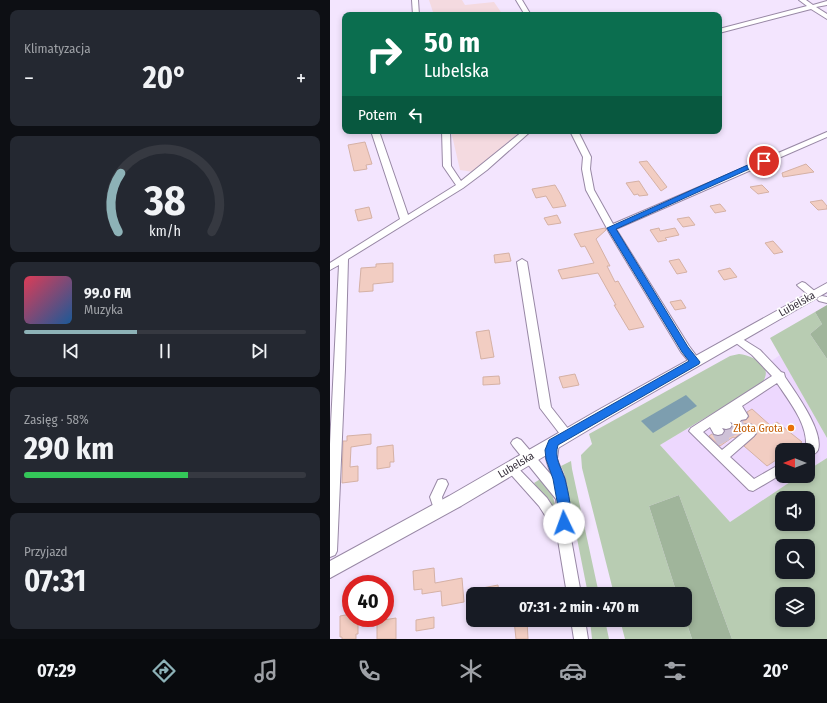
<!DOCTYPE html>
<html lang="pl">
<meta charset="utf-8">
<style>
:root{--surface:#171b24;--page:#242831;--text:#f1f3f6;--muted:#9ea1a6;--line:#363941;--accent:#8db2b7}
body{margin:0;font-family:"Fira Sans Condensed",sans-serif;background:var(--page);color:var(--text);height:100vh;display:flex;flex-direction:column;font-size:15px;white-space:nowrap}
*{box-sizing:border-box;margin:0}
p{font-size:13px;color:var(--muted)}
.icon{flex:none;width:22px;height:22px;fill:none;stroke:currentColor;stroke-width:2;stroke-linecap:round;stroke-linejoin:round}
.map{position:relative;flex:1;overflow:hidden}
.sheet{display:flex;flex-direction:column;gap:10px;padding:10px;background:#0d0f14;width:330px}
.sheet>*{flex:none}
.banner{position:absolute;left:12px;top:12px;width:380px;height:122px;border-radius:8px;box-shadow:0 2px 6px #0003;background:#0b6e4f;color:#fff;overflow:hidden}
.needle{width:26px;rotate:270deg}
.buttons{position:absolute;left:445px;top:443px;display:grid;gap:8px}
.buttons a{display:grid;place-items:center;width:40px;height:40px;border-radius:8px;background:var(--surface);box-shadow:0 2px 6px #0003;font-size:20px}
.speed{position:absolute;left:12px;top:575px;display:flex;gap:8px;font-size:20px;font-weight:700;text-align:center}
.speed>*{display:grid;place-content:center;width:52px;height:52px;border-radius:50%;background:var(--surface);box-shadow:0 2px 6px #0003;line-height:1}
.speed .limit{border:6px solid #d22;background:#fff;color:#111}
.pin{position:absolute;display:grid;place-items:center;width:34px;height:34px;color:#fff;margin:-17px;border:2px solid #fff;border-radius:50%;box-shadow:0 1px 4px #0007}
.me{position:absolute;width:44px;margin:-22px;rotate:357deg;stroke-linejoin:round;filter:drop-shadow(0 0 3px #0008)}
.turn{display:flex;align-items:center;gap:14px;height:84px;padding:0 16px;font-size:18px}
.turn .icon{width:52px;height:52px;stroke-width:2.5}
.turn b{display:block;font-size:28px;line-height:34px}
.then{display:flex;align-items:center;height:38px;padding:0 16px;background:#0003;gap:8px;font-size:15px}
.big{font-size:30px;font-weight:700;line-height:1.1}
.sheet .widget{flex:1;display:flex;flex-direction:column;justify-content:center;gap:6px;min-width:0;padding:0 14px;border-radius:8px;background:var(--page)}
.sheet .dial{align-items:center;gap:0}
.dial svg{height:104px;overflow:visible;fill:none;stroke:var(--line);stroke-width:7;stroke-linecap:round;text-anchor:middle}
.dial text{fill:var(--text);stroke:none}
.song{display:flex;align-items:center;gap:12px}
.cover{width:48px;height:48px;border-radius:6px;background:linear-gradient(135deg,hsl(350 70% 55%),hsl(210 70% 35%))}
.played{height:4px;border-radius:2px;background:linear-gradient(90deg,var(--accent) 40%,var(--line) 40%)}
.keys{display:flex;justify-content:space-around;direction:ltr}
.heat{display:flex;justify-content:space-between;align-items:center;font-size:22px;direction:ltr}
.charge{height:6px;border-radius:3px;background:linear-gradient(90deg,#34c759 58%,var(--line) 0)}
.trip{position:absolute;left:136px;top:587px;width:226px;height:40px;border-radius:8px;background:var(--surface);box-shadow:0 2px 6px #0003;font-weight:700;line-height:40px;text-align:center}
.dock{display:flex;height:64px;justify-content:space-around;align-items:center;background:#090b0e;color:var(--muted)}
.dock .icon{width:28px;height:28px}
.dock .on{color:var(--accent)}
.dock b{font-size:18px;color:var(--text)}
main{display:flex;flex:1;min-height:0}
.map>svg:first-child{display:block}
.built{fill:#edd8fe}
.industrial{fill:#f4dae0}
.green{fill:#b8ccb2;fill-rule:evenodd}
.forest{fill:#a0b59b}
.water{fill:#7d9eaf}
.building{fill:#f2cdc2;stroke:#d5b1a5}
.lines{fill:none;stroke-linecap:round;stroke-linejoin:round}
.minor-tunnel{stroke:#cec1d7;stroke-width:13;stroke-dasharray:13 6;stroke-linecap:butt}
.minor-casing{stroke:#9888a5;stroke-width:2}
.major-casing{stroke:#9888a5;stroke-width:2}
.minor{fill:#fff;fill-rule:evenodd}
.major{fill:#fff;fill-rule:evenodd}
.route{fill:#1a73e8;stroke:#114b97}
.food-dot{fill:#e8710a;stroke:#fff;stroke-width:1.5}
.labels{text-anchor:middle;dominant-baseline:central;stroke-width:3.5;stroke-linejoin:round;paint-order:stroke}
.street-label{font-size:11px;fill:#38313d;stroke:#fff}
.food-label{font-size:11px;fill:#c56008;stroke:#fff;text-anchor:end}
</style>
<main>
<section class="sheet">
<div class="widget"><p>Klimatyzacja</p>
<div class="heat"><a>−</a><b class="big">20°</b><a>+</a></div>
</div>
<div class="widget dial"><svg viewBox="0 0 100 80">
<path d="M14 69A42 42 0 1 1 86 69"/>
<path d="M14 69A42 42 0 0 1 16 24" stroke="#8db2b7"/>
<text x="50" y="56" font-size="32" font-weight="700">38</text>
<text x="50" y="72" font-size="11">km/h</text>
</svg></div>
<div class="widget">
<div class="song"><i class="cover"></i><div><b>99.0 FM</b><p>Muzyka</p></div></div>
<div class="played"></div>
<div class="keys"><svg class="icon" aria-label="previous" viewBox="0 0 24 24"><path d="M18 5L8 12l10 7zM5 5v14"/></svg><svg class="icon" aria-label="pause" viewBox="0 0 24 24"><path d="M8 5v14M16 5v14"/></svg><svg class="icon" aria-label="next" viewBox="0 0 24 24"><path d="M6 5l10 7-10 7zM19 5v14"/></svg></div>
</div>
<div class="widget"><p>Zasięg · 58%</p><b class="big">290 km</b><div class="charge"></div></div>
<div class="widget"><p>Przyjazd</p><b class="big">07:31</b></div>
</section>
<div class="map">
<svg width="497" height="639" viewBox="0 0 497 639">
<rect width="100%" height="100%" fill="#f3e5fe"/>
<!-- built -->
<path class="built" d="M450 355 497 438V458L478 470V450H452V476H469L400 522 330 445 430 385 434 366Z"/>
<!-- industrial -->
<path class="industrial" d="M99 0H132L135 5 164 2 173 15H104Z
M121 131H191L144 172 130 170Z"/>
<!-- green -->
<path class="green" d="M485 312 492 324 480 334 497 359V438L440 338Z
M409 354C426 356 446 368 430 385L330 445 400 522 469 476H478V470L497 458V639H402L349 495 319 506 347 594H284L252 468 251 455 262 444 259 434 400 356ZM452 498H478V524H452ZM452 546H478V572H452ZM452 594H478V620H452Z
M241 461 242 469 269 594H258L234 473 231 466Z
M212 478 223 497 228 515 204 483Z
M355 618 362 639H295L290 620H355Z
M260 620H275L279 639H262Z"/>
<!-- forest -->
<path class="forest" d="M497 305V359L480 334 492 324 485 312Z
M349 495 402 639H362L355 618V594H347L319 506Z"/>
<!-- water -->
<path class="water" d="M356 395 367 406 323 433 311 421Z"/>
<!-- building -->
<path class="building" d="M35 142 42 164 36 165 37 169 24 171 18 145Z
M317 161 337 187 331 191 309 162Z
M476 164 484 172 453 177 452 173Z
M309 181 318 195 309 196 308 194 304 195 296 183Z
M225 185 231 195 236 206 223 208 216 196 206 198 202 189Z
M432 185 439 192 428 194 420 187Z
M492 200 497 206V209L488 210 480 202Z
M390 204 396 211 385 213 380 206Z
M39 207 42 218 28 221 25 210Z
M227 215 231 223 218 225 214 218Z
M359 217 365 225 353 227 347 219Z
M275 228 276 230 266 239 280 266H277L285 282 288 281 314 327 299 330 284 305H286L268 273 232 279 228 270 264 263 255 246 251 247 244 234Z
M329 228 330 231 345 228 349 235 335 238 337 240 328 242 320 230Z
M443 241 453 252 444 254 435 243Z
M179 253 181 261 165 263 164 255Z
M349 259 357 272 347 274 339 261Z
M63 263V282L43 284V291L29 292 31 268 46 267V264Z
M400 268 407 277 394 280 388 271Z
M351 300 356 308 345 310 340 302Z
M159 330 164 357 151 359 146 332Z
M245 374 249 385 233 388 229 377Z
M169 376 170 384 153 385V377Z
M422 409 441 426 447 422 472 442 461 450H452V456L437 466 414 446 427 434 422 424H414L411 427 412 432 405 438 403 437 390 446 379 436 382 434 388 436 392 435 395 430 400 429 403 425 409 424 412 421 416 420 419 417 417 412Z
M41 434V444L21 447 20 467 28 466V481L12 483 13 441H17V436Z
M63 445 64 462H60V467L47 469V447Z
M104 568 105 583 132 578 134 602 112 606 111 591 92 594V589L84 590 83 571Z
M168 585 169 594H142V590Z
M21 614V618H28V634H26V639H12V637H10V616Z
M104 617V628L86 631V620Z
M66 618V639H47V621Z
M184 620H197L198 639H186Z"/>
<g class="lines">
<!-- minor-tunnel -->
<path class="minor-tunnel" d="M405 420 411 432
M396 425 402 438
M388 431 394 443"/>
<defs>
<path id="minor" d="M82 0H88L89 15H83Z
M186 0H192L201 15H195Z
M469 0H476L483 5 497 1V5L486 7 497 14V19L481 9 389 33V29L477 6Z
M41 131H49L78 215 126 185 113 166 112 131H120L121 166 131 181 193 131H201L157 170 133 188 18 259 15 369 7 551 5 555 0 557V444L9 265 0 270V263L70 219Z
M240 131H248L261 157 260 169 264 190 283 224 497 132V137L286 229 359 346 371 362 370 365H362L351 352 280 234 256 190 252 169 253 157Z
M192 259 197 262 221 407 243 435 241 438 237 439 233 438 210 408 187 262Z
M472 282 475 283 487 293 489 295 487 297H481L469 287 467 285Z
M492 296 497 297V303L489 301 487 299 489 297Z
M406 335 430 350 451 372 454 373 455 377C465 392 494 431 488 450 486 454 482 455 478 457V450H473L476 447C478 424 459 401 447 383L412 406 418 416 416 419 411 420 409 423 405 424 400 422 402 425 400 428 396 429 392 428 394 431 392 434 388 435 384 434 380 427 373 432 392 450 414 432 412 428 414 425 418 424 422 425 426 433 424 436 400 457 424 479 452 463V474L423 491 419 490 359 431 361 428 442 376 422 355 402 340 401 338 402 336Z
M187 438 191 440 222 476C217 463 212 453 219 440L223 438 227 440 229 443 227 459 235 479 241 512 240 533 251 594H237L227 534 209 506 175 468 177 465 181 463 185 465 217 498 228 515 226 499 183 446 181 443 183 440Z
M112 479 116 480 118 484 112 497 113 502 111 506 107 507 103 506 100 497 108 480Z
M241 620H255L258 639H244Z"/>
<path id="major" d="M497 283V292L280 417 131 506 0 578V561L119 496 270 409Z"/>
</defs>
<!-- minor casing -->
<use href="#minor" class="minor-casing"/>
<!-- major casing -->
<use href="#major" class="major-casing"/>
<!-- minor -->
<use href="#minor" class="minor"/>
<!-- major -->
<use href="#major" class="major"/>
</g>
<!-- route -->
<path class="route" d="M431 159 437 161 286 229 358 347 370 362 369 364 228 445C224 458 231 467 235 479 238 492 244 514 238 526L234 528 230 526 228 523 229 512 223 479 216 459 215 450 219 440 359 361 352 352 277 228Z"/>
<!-- markers -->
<circle class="food-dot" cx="461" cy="428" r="4"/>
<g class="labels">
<!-- street labels -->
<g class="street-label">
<text transform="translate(467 304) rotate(-29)">Lubelska</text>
<text transform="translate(186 465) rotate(-31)">Lubelska</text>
</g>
<!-- food labels -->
<g class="food-label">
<text x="453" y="428">Złota Grota</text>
</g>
</g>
</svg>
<div class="buttons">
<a><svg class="needle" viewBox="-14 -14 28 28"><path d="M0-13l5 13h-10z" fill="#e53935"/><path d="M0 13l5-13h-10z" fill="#9ea1a6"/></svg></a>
<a><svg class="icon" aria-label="sound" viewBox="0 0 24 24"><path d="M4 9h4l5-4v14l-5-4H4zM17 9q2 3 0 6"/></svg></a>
<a><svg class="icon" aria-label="search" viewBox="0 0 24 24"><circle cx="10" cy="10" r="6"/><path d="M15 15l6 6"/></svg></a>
<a><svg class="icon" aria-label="layers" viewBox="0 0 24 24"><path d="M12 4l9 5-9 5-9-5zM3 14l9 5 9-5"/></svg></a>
</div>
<div class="speed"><div class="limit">40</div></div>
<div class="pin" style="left:434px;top:161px;background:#d93025"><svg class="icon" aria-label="arrive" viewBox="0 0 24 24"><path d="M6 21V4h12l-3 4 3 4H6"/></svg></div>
<svg class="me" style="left:234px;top:523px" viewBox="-20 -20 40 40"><circle r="19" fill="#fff"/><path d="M0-13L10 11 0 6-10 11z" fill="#1a73e8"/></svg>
<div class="trip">07:31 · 2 min · 470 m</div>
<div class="banner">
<div class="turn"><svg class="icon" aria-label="right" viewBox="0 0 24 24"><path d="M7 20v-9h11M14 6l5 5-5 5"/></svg><div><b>50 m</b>Lubelska</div></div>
<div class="then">Potem<svg class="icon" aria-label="left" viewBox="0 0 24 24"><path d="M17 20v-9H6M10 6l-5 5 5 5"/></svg></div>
</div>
</div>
</main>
<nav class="dock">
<b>07:29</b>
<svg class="icon on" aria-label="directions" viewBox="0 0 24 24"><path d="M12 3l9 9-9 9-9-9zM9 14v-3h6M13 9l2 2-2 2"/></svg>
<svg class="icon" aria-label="music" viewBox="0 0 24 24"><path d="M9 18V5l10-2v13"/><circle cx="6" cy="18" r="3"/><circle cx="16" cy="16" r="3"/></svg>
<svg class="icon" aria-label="phone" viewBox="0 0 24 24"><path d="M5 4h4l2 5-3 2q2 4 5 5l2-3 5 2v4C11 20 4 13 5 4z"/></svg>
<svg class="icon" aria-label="climate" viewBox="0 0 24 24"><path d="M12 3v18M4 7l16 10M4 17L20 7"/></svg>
<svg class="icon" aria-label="car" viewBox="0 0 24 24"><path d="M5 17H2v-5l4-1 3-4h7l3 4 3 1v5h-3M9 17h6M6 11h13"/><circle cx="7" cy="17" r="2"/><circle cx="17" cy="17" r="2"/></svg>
<svg class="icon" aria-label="filters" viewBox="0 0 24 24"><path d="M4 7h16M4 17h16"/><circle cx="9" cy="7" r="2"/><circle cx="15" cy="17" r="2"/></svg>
<b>20°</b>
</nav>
